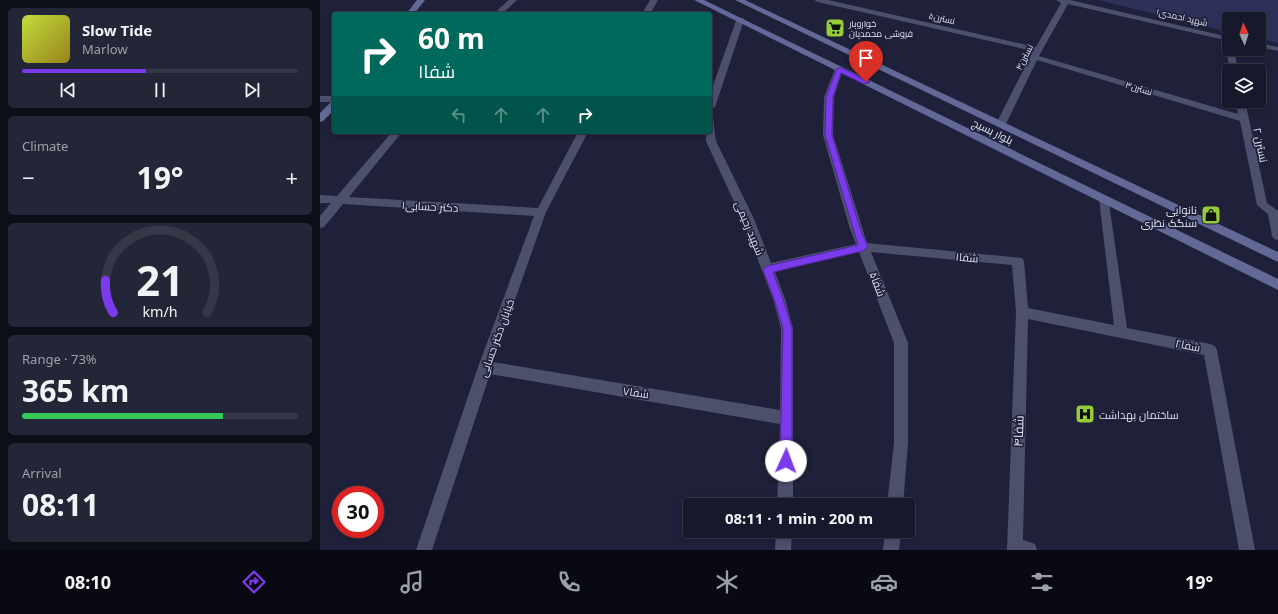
<!DOCTYPE html>
<meta charset="utf-8">
<style>
:root{--surface:#16192b;--page:#232637;--text:#f1f3f6;--muted:#9ea0a9;--line:#353847;--accent:#7c3aed}
body{margin:0;font-family:"Noto Sans",Cairo,sans-serif;background:var(--page);color:var(--text);height:100vh;display:flex;flex-direction:column;font-size:15px;white-space:nowrap}
*{box-sizing:border-box;margin:0}
p{font-size:13px;color:var(--muted)}
.icon{flex:none;width:22px;height:22px;fill:none;stroke:currentColor;stroke-width:2;stroke-linecap:round;stroke-linejoin:round}
.map{position:relative;flex:1;overflow:hidden}
.side{display:flex;flex-direction:column;gap:8px;padding:8px;background:#0c0e18;width:320px}
.side>*{flex:none}
.top-card{position:absolute;left:12px;top:12px;width:380px;height:122px;border-radius:4px;box-shadow:0 2px 6px #0003,0 0 0 1px var(--line);background:#00695c;color:#fff;overflow:hidden}
.needle{width:26px;rotate:356deg}
.fabs{position:absolute;left:902px;top:12px;display:grid;gap:8px}
.fabs a{display:grid;place-items:center;width:44px;height:44px;border-radius:4px;background:var(--surface);box-shadow:0 2px 6px #0003,0 0 0 1px var(--line);font-size:20px}
.speed{position:absolute;left:12px;top:486px;display:flex;gap:8px;font-size:20px;font-weight:700;text-align:center}
.speed>*{display:grid;place-content:center;width:52px;height:52px;border-radius:50%;background:var(--surface);box-shadow:0 2px 6px #0003,0 0 0 1px var(--line);line-height:1}
.speed .limit{border:6px solid #d22;background:#fff;color:#111}
.pin{position:absolute;display:grid;place-items:center;width:34px;height:34px;color:#fff;margin:-41px -17px;border-radius:50% 50% 50% 0;rotate:-45deg;box-shadow:0 0 4px #0007}
.pin .icon{rotate:45deg}
.me{position:absolute;width:44px;margin:-22px;rotate:2deg;stroke-linejoin:round;filter:drop-shadow(0 0 3px #0008)}
.turn{display:flex;align-items:center;gap:14px;height:84px;padding:0 20px;font-size:18px}
.turn .icon{width:52px;height:52px;stroke-width:2.5}
.turn b{display:block;font-size:28px;line-height:34px}
.lanes{display:flex;align-items:center;height:38px;padding:0 20px;background:#0003;justify-content:center;gap:20px;direction:ltr}
.lanes .off{opacity:.35}
.big{font-size:30px;font-weight:700;line-height:1.1}
.side .card{flex:1;display:flex;flex-direction:column;justify-content:center;gap:6px;min-width:0;padding:0 14px;border-radius:6px;background:var(--page)}
.side .dial{align-items:center;gap:0}
.dial svg{height:104px;overflow:visible;fill:none;stroke:var(--line);stroke-width:7;stroke-linecap:round;text-anchor:middle}
.dial text{fill:var(--text);stroke:none}
.song{display:flex;align-items:center;gap:12px}
.cover{width:48px;height:48px;border-radius:6px;background:linear-gradient(135deg,hsl(70 70% 55%),hsl(50 70% 35%))}
.played{height:4px;border-radius:2px;background:linear-gradient(90deg,var(--accent) 45%,var(--line) 45%)}
.keys{display:flex;justify-content:space-around;direction:ltr}
.heat{display:flex;justify-content:space-between;align-items:center;font-size:22px;direction:ltr}
.charge{height:6px;border-radius:3px;background:linear-gradient(90deg,#34c759 73%,var(--line) 0)}
.trip{position:absolute;left:363px;top:498px;width:232px;height:40px;border-radius:4px;background:var(--surface);box-shadow:0 2px 6px #0003,0 0 0 1px var(--line);font-weight:700;line-height:40px;text-align:center}
.dock{display:flex;height:64px;justify-content:space-around;align-items:center;background:#090a11;color:var(--muted)}
.dock .icon{width:28px;height:28px}
.dock .selected{color:var(--accent)}
.dock b{font-size:18px;color:var(--text)}
main{display:flex;flex:1;min-height:0}
.map>svg:first-child{display:block}
.green{fill:#2d3159}
.lines{fill:none;stroke-linecap:round;stroke-linejoin:round}
.minor{fill:#4c506d;fill-rule:evenodd}
.secondary{fill:#626996;fill-rule:evenodd}
.route{fill:#7c3aed;stroke:#51269a}
.labels{text-anchor:middle;dominant-baseline:central;stroke-width:3.5;stroke-linejoin:round;paint-order:stroke}
.far-street-label{font-size:9px;fill:#dfe2f2;stroke:#1e2139}
.far-poi-label{font-size:9px;fill:#dfe2f2;stroke:#1e2139;text-anchor:start}
.street-label{font-size:11px;fill:#dfe2f2;stroke:#1e2139}
.poi-label{font-size:11px;fill:#dfe2f2;stroke:#1e2139;text-anchor:end}
.near-street-label{font-size:13px;fill:#dfe2f2;stroke:#1e2139}
</style>
<main>
<section class="side">
<div class="card">
<div class="song"><i class="cover"></i><div><b>Slow Tide</b><p>Marlow</p></div></div>
<div class="played"></div>
<div class="keys"><svg class="icon" aria-label="previous" viewBox="0 0 24 24"><path d="M18 5L8 12l10 7zM5 5v14"/></svg><svg class="icon" aria-label="pause" viewBox="0 0 24 24"><path d="M8 5v14M16 5v14"/></svg><svg class="icon" aria-label="next" viewBox="0 0 24 24"><path d="M6 5l10 7-10 7zM19 5v14"/></svg></div>
</div>
<div class="card"><p>Climate</p>
<div class="heat"><a>−</a><b class="big">19°</b><a>+</a></div>
</div>
<div class="card dial"><svg viewBox="0 0 100 80">
<path d="M14 69A42 42 0 1 1 86 69"/>
<path d="M14 69A42 42 0 0 1 8 44" stroke="#7c3aed"/>
<text x="50" y="56" font-size="32" font-weight="700">21</text>
<text x="50" y="72" font-size="11">km/h</text>
</svg></div>
<div class="card"><p>Range · 73%</p><b class="big">365 km</b><div class="charge"></div></div>
<div class="card"><p>Arrival</p><b class="big">08:11</b></div>
</section>
<div class="map">
<svg width="958" height="550" viewBox="0 0 958 550">
<rect width="100%" height="100%" fill="#1e2139"/>
<!-- green -->
<path class="green" d="M777 0H958V43L939 39V19H909V32Z"/>
<g class="lines">
<!-- minor -->
<path class="minor" d="M189 0H197L182 14H173Z
M330 0H338L330 14H322Z
M494 0H508L716 47 741 3 736 0H750L909 37V41L748 4 719 56 918 114 915 101H925L947 203 958 211V240L954 239 952 236 948 214 937 205 920 121 717 60 686 124 681 127 678 126 676 124 713 51 498 2Z
M417 18H423L424 20 395 107 390 110V94Z
M939 43 958 47V51L939 47Z
M907 47H909V49H914L918 71H910L906 49Z
M519 66 523 69 514 97 513 135 547 243 702 258 704 261 708 308 794 325 779 199 780 196H788L807 328 890 344 895 346 897 350 935 550H919L884 355 708 319 703 540 715 544 717 550H687L696 312 692 265 551 252 588 343V443L583 505H567L574 443V343L539 252 455 272 465 299 473 328V505H457L460 424 170 374 112 550H96L158 367 214 216 23 204 4 227 0 228V216L11 203H0V195L17 196 72 132H82L29 197 218 208 258 132H268L226 212 173 362 460 410 461 328 453 299 422 219 386 141V132H390V117L393 118 396 141 434 219 451 263 536 244 530 229 503 135 504 97 515 69Z
M0 96H14V102H0Z
M456 531H472L471 550H455Z
M565 531H581L579 550H563Z"/>
<!-- secondary -->
<path class="secondary" d="M97 0H105L94 14H86Z
M374 0H384L958 279V290Z
M415 0H425L958 252V262Z
M14 101V110L3 121 0 122V113L11 102Z"/>
</g>
<!-- route -->
<path class="route" d="M517 68H522L550 82 544 84 521 73 513 97 512 135 540 228 548 247 543 251 453 272 463 299 472 328V461L470 465 466 467 462 465 460 461 463 328 454 299 443 270 447 266 538 245 505 135 506 97Z"/>
<!-- icons -->
<defs>
<symbol id="supermarket-square" viewBox="-11 -11 22 22"><rect x="-9" y="-9" width="18" height="18" rx="4" fill="#96cc39" stroke="#1e2139"/><path d="M-6-5.5h2.5l.6 2H6L4.5 2H-2.5L-4.4-4H-6ZM-1.5 3.2a1.3 1.3 0 1 0 .1 0ZM3 3.2a1.3 1.3 0 1 0 .1 0Z" fill="#111"/></symbol>
<symbol id="shop-square" viewBox="-11 -11 22 22"><rect x="-9" y="-9" width="18" height="18" rx="4" fill="#96cc39" stroke="#1e2139"/><path d="M-5-2.5h2.3a2.7 3.5 0 0 1 5.4 0H5L5.5 6h-11ZM-1.5-2.5h3a1.5 2.3 0 0 0-3 0Z" fill="#111"/></symbol>
<symbol id="hospital-square" viewBox="-11 -11 22 22"><rect x="-9" y="-9" width="18" height="18" rx="4" fill="#96cc39" stroke="#1e2139"/><path d="M-5-5h3v3.5h4V-5h3V5h-3V1.5h-4V5h-3Z" fill="#111"/></symbol>
</defs>
<g fill-rule="evenodd">
<use href="#supermarket-square" x="504" y="17" width="22" height="22"/>
<use href="#shop-square" x="880" y="204" width="22" height="22"/>
<use href="#hospital-square" x="754" y="403" width="22" height="22"/>
</g>
<g class="labels">
<!-- far-street labels -->
<g class="far-street-label">
<text transform="translate(862 17) rotate(13)">شهید احمدی۱</text>
<text transform="translate(622 18) rotate(13)">نسترن۵</text>
<text transform="translate(704 57) rotate(-63)">نسترن۴</text>
<text transform="translate(819 88) rotate(17)">نسترن۳</text>
</g>
<!-- far-poi labels -->
<g class="far-poi-label">
<text x="529" y="23">خواروبار<tspan x="529" dy="10">فروشی محمدیان</tspan></text>
</g>
<!-- street labels -->
<g class="street-label">
<text transform="translate(673 131) rotate(26)">بلوار بسیج</text>
<text transform="translate(941 145) rotate(78)">نسترن ۲</text>
<text transform="translate(110 206) rotate(3)">دکتر حسابی۱</text>
<text transform="translate(430 228) rotate(67)">شهید رحیمی</text>
<text transform="translate(647 257) rotate(5)">شفا۱</text>
<text transform="translate(558 284) rotate(69)">شفا۵</text>
<text transform="translate(176 338) rotate(-70)">خیابان دکتر حسابی</text>
<text transform="translate(868 345) rotate(11)">شفا۲</text>
<text transform="translate(316 392) rotate(9)">شفا۷</text>
</g>
<!-- poi labels -->
<g class="poi-label">
<text x="877" y="209">نانوایی<tspan x="877" dy="13">سنگک نظری</tspan></text>
<text x="779" y="414" text-anchor="start">ساختمان بهداشت</text>
</g>
<!-- near-street labels -->
<g class="near-street-label">
<text transform="translate(698 431) rotate(-88)">شفا۴</text>
</g>
</g>
</svg>
<div class="fabs">
<a><svg class="needle" viewBox="-14 -14 28 28"><path d="M0-13l5 13h-10z" fill="#e53935"/><path d="M0 13l5-13h-10z" fill="#9ea0a9"/></svg></a>
<a><svg class="icon" aria-label="layers" viewBox="0 0 24 24"><path d="M12 4l9 5-9 5-9-5zM3 14l9 5 9-5"/></svg></a>
</div>
<div class="speed"><div class="limit">30</div></div>
<div class="pin" style="left:546px;top:82px;background:#d93025"><svg class="icon" aria-label="arrive" viewBox="0 0 24 24"><path d="M6 21V4h12l-3 4 3 4H6"/></svg></div>
<svg class="me" style="left:466px;top:461px" viewBox="-20 -20 40 40"><circle r="19" fill="#fff"/><path d="M0-13L10 11 0 6-10 11z" fill="#7c3aed"/></svg>
<div class="trip">08:11 · 1 min · 200 m</div>
<div class="top-card">
<div class="turn"><svg class="icon" aria-label="right" viewBox="0 0 24 24"><path d="M7 20v-9h11M14 6l5 5-5 5"/></svg><div><b>60 m</b>شفا۱</div></div>
<div class="lanes"><svg class="icon off" aria-label="left" viewBox="0 0 24 24"><path d="M17 20v-9H6M10 6l-5 5 5 5"/></svg><svg class="icon off" aria-label="ahead" viewBox="0 0 24 24"><path d="M12 20V5M6 11l6-6 6 6"/></svg><svg class="icon off" aria-label="ahead" viewBox="0 0 24 24"><path d="M12 20V5M6 11l6-6 6 6"/></svg><svg class="icon" aria-label="right" viewBox="0 0 24 24"><path d="M7 20v-9h11M14 6l5 5-5 5"/></svg></div>
</div>
</div>
</main>
<nav class="dock">
<b>08:10</b>
<svg class="icon selected" aria-label="directions" viewBox="0 0 24 24"><path d="M12 3l9 9-9 9-9-9zM9 14v-3h6M13 9l2 2-2 2"/></svg>
<svg class="icon" aria-label="music" viewBox="0 0 24 24"><path d="M9 18V5l10-2v13"/><circle cx="6" cy="18" r="3"/><circle cx="16" cy="16" r="3"/></svg>
<svg class="icon" aria-label="phone" viewBox="0 0 24 24"><path d="M5 4h4l2 5-3 2q2 4 5 5l2-3 5 2v4C11 20 4 13 5 4z"/></svg>
<svg class="icon" aria-label="climate" viewBox="0 0 24 24"><path d="M12 3v18M4 7l16 10M4 17L20 7"/></svg>
<svg class="icon" aria-label="car" viewBox="0 0 24 24"><path d="M5 17H2v-5l4-1 3-4h7l3 4 3 1v5h-3M9 17h6M6 11h13"/><circle cx="7" cy="17" r="2"/><circle cx="17" cy="17" r="2"/></svg>
<svg class="icon" aria-label="filters" viewBox="0 0 24 24"><path d="M4 7h16M4 17h16"/><circle cx="9" cy="7" r="2"/><circle cx="15" cy="17" r="2"/></svg>
<b>19°</b>
</nav>
